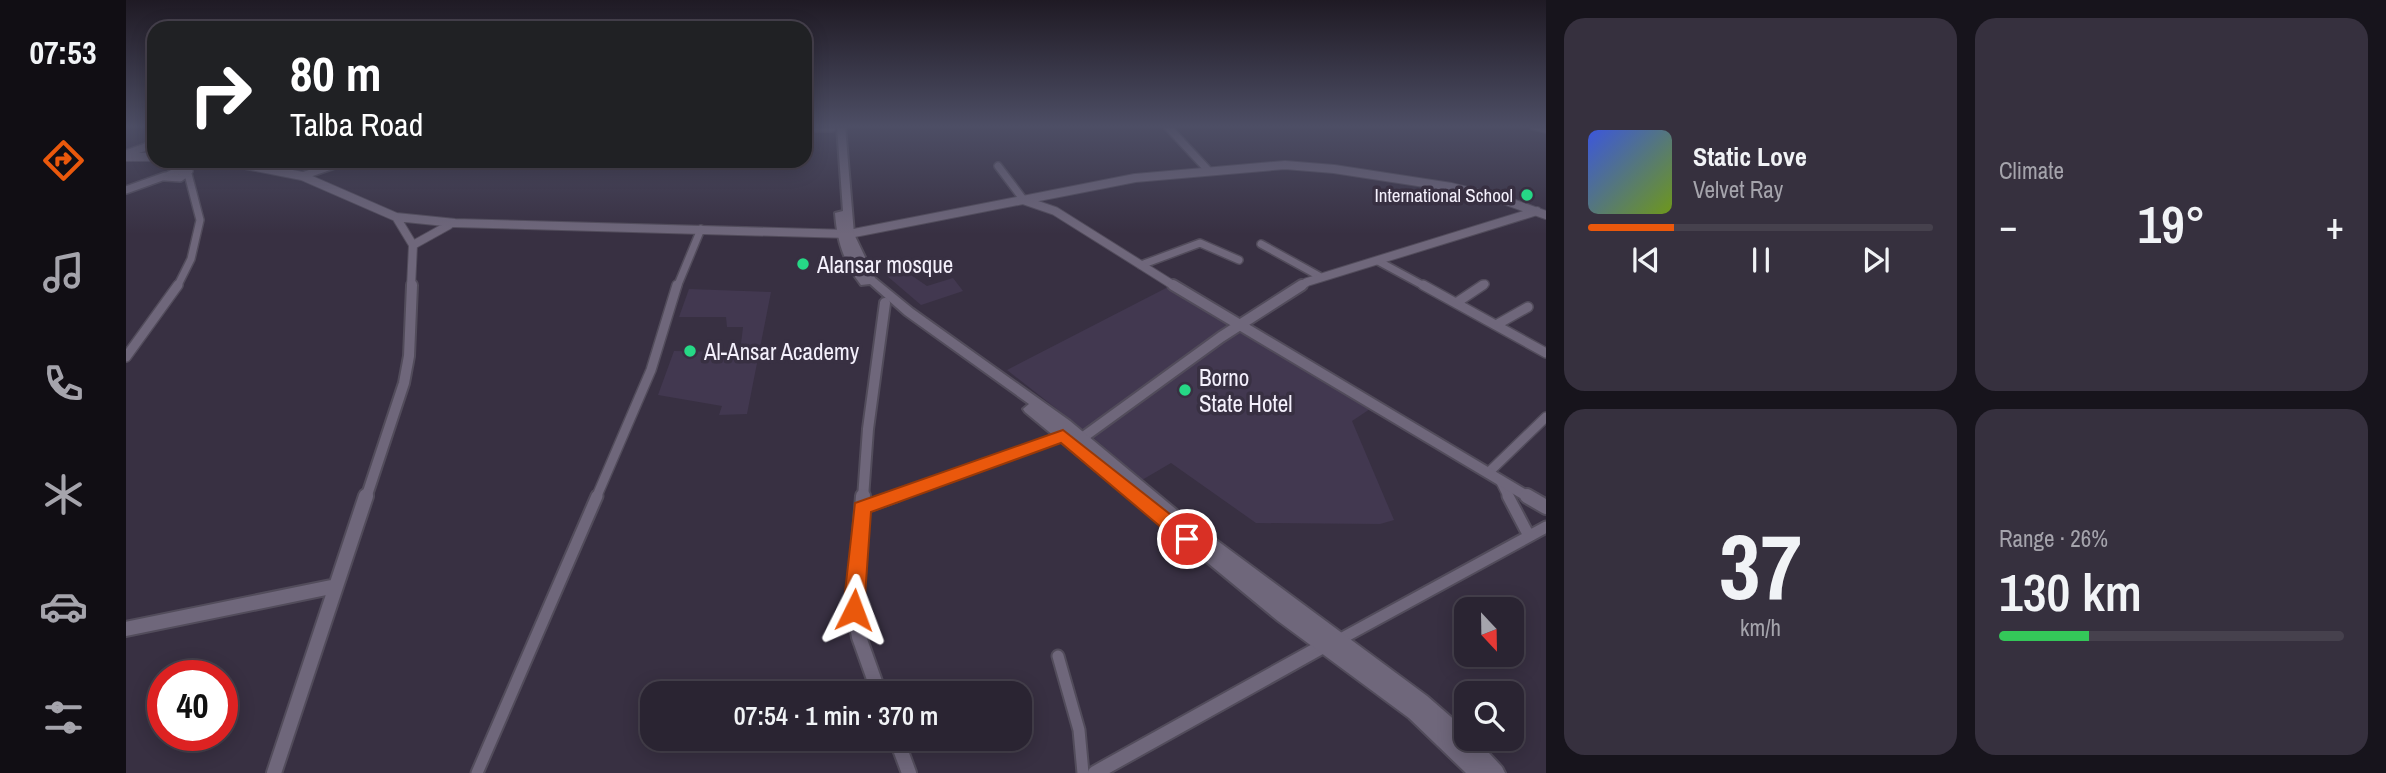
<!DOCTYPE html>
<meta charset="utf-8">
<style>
:root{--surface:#2a2432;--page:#36303e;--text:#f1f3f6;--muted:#a5a4ac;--line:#46414d;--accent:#ea580c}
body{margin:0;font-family:"Archivo Narrow",sans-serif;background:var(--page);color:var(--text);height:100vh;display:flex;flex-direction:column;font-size:26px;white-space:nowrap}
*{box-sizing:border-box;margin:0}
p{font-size:23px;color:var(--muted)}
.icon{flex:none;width:38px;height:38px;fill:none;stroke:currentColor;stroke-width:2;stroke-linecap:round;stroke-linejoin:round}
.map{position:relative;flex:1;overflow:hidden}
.drawer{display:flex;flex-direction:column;gap:18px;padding:18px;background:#17141c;width:840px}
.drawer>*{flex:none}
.guide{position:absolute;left:21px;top:21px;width:665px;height:147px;border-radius:21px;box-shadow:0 4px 18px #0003,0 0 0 2px var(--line);background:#202124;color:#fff;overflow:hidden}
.needle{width:46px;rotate:158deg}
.tools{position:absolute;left:1328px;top:597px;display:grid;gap:14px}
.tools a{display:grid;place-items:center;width:70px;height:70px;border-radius:14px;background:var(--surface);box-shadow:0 4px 18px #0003,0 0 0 2px var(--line);font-size:35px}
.speed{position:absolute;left:21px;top:660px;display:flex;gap:14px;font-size:35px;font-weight:700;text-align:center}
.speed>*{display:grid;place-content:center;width:91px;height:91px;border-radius:50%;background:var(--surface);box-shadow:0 4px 18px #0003,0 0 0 2px var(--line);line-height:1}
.speed .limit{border:10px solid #d22;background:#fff;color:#111}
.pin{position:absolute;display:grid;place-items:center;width:60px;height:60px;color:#fff;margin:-30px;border:4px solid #fff;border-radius:50%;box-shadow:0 2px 7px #0007}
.me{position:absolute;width:77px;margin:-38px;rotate:3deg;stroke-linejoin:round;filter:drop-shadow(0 0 5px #0008)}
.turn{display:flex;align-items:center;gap:24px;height:147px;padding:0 28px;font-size:32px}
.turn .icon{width:91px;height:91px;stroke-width:2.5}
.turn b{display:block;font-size:49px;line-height:60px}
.big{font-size:52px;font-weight:600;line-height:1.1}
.drawer .widget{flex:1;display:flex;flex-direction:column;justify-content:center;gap:10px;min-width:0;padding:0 24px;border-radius:21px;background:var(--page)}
.drawer .dial{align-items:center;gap:0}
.dial b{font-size:91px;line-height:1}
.song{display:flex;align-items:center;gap:21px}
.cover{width:84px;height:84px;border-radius:10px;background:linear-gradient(135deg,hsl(230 70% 55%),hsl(80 70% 35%))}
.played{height:7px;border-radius:4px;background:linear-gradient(90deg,var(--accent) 25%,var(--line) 25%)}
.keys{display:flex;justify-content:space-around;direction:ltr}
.heat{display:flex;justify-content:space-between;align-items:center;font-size:38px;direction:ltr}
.charge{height:10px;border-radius:5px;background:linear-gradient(90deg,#34c759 26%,var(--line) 0)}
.drawer .tiles{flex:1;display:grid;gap:18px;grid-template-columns:repeat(2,1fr)}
.trip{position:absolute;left:514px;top:681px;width:392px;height:70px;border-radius:21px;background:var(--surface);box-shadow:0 4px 18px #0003,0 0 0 2px var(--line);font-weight:600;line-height:70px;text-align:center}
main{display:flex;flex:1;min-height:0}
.dock{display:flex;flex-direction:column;width:126px;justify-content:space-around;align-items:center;background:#110e14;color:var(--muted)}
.dock .icon{width:49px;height:49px}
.dock .selected{color:var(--accent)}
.dock b{font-size:32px;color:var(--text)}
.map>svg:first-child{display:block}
.built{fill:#423850}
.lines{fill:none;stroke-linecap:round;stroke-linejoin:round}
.minor-far2-casing{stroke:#524c5b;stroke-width:10}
.minor-far1-casing{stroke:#524c5b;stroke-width:12}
.minor-casing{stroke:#524c5b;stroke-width:15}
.tertiary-far2-casing{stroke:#524c5b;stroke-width:10}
.tertiary-far1-casing{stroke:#524c5b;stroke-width:14}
.tertiary-casing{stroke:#524c5b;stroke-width:18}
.secondary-casing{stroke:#524c5b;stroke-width:4}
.minor-far2{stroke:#6f677b;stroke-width:7}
.minor-far1{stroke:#6f677b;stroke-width:9}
.minor{stroke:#6f677b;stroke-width:11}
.tertiary-far2{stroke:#6f677b;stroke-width:8}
.tertiary-far1{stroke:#6f677b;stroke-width:10}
.tertiary{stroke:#6f677b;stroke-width:14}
.secondary{fill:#6f677b;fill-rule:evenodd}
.route{fill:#ea580c;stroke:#983908;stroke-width:2}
.poi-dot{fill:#26d886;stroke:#383042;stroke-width:2.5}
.labels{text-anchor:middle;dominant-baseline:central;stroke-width:7;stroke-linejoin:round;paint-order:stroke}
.far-poi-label{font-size:19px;fill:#f4f0fc;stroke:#383042;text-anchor:end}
.poi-label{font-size:23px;fill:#f4f0fc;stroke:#383042;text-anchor:start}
</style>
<main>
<nav class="dock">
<b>07:53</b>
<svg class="icon selected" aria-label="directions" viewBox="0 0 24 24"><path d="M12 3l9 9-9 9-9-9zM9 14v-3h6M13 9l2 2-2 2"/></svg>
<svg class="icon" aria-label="music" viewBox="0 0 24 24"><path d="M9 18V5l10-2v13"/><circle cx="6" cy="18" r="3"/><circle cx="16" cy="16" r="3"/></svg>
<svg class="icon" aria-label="phone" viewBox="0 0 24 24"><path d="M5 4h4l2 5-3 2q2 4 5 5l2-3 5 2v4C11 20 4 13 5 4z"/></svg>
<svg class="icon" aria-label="climate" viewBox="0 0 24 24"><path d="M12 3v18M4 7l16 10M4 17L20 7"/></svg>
<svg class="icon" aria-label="car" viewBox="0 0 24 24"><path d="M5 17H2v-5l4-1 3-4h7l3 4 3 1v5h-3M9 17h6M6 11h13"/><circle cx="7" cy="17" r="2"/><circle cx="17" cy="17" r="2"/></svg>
<svg class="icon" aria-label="filters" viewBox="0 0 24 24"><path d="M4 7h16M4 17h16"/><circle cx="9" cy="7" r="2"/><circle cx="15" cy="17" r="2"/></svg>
</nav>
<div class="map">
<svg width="1420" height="773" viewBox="0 0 1420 773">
<rect width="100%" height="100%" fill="#383042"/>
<!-- built -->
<path class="built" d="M776 269 801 286 827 278 837 291 795 305 760 275Z
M1044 286 1244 409 1226 421 1268 520 1254 524 1130 523 1045 463 1016 480 969 439 881 370Z
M563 289 645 292 621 414 593 415 596 406 532 395 548 351 614 352 617 327H601L600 317H553Z"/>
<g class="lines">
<defs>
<path id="minor-far2" d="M1041 126 1081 169
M1407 126 1420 129
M679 128H706
M0 154 28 144
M872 166 897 199
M63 171 54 178 39 177 72 161
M176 176 220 161
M0 190 39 176
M1135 244 1193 276
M1252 261 1300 287
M1015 265 1074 243 1113 260
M51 287 65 259 74 220 62 174
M551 287 575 229
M1354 287 1359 284"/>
<path id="minor-far1" d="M1297 285 1420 353
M1330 303 1357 285
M1370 325 1402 307
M0 357 52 285
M1362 473 1420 417
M1374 480 1383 498
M470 498 525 370 551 285
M765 498 937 436"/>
<path id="minor" d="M1382 496 1403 536
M736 508 770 496
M1211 641 1420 527
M932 656 953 730 957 773
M351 773 471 496"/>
<path id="tertiary-far2" d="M0 157H28
M99 161 176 176 270 217 329 223 723 234 1009 178 1159 165 1208 169 1325 187 1375 199 1420 215
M897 200 929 211 1050 287
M270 217 287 245 285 287
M287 245 323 225
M1173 287 1181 282 1411 211"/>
<path id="tertiary-far1" d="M1047 285 1404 498
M956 438 1095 337 1176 285
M240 498 278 383 283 356 286 285
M737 498 742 429 759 303"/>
<path id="tertiary" d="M737 496 728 610 733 637 753 693
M1401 496 1420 507
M0 629 210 586
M770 738 783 773
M148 773 240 496
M969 773 1199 645"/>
<path id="secondary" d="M711 126H719L728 234 749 278 787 309 944 421 1058 516 1301 696 1340 730V738H1349L1376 767 1379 773H1340L1283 718 1152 621 899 412 897 409 903 404 779 315 744 284 735 285C718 263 711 241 709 213L717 211Z"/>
</defs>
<!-- minor-far2 casing -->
<use href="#minor-far2" class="minor-far2-casing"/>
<!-- minor-far1 casing -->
<use href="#minor-far1" class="minor-far1-casing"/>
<!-- minor casing -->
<use href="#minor" class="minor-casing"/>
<!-- tertiary-far2 casing -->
<use href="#tertiary-far2" class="tertiary-far2-casing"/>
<!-- tertiary-far1 casing -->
<use href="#tertiary-far1" class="tertiary-far1-casing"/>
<!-- tertiary casing -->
<use href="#tertiary" class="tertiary-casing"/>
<!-- secondary casing -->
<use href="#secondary" class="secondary-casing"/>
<!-- minor-far2 -->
<use href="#minor-far2" class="minor-far2"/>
<!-- minor-far1 -->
<use href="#minor-far1" class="minor-far1"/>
<!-- minor -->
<use href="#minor" class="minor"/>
<!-- tertiary-far2 -->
<use href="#tertiary-far2" class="tertiary-far2"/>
<!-- tertiary-far1 -->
<use href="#tertiary-far1" class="tertiary-far1"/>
<!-- tertiary -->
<use href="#tertiary" class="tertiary"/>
<!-- secondary -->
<use href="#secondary" class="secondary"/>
</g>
<!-- sky -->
<linearGradient id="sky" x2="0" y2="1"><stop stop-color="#1f1a24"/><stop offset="0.54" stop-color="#4d4e65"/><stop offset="1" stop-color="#4d4e65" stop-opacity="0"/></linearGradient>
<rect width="1420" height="234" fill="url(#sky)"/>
<!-- route -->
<path class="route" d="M937 430 1068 533 1071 539 1068 544H1055L935 443 745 512 738 610 735 617 728 620 720 617 717 610 729 503Z"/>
<!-- markers -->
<g class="poi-dot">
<circle cx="1401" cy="195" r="7"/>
<circle cx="677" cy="264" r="7"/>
<circle cx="564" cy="351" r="7"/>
<circle cx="1059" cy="390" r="7"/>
</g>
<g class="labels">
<!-- far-poi labels -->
<g class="far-poi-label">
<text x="1387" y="195">International School</text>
</g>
<!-- poi labels -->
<g class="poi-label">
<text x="691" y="264">Alansar mosque</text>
<text x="578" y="351">Al-Ansar Academy</text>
<text x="1073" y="377">Borno<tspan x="1073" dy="26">State Hotel</tspan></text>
</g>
</g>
</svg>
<div class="tools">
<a><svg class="needle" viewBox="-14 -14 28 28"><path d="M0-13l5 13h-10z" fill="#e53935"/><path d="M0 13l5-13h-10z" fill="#a5a4ac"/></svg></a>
<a><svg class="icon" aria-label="search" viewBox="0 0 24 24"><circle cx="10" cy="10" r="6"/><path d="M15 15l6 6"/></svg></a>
</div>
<div class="speed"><div class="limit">40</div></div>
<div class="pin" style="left:1061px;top:539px;background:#d93025"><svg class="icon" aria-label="arrive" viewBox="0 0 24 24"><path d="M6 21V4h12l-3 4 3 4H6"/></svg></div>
<svg class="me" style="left:728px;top:610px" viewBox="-20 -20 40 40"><path d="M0-17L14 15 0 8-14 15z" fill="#ea580c" stroke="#fff" stroke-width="4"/></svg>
<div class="trip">07:54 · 1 min · 370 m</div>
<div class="guide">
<div class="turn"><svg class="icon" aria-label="right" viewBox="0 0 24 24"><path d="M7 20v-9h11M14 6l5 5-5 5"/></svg><div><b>80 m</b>Talba Road</div></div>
</div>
</div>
<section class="drawer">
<div class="tiles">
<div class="widget">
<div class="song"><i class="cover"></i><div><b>Static Love</b><p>Velvet Ray</p></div></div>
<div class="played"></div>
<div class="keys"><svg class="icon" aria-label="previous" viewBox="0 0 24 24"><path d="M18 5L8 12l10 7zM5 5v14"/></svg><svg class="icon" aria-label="pause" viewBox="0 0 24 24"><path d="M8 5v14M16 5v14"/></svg><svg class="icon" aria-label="next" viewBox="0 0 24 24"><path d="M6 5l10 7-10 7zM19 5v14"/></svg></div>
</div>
<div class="widget"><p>Climate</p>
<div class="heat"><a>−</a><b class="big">19°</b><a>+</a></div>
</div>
<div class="widget dial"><b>37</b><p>km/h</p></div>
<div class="widget"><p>Range · 26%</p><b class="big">130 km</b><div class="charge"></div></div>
</div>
</section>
</main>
